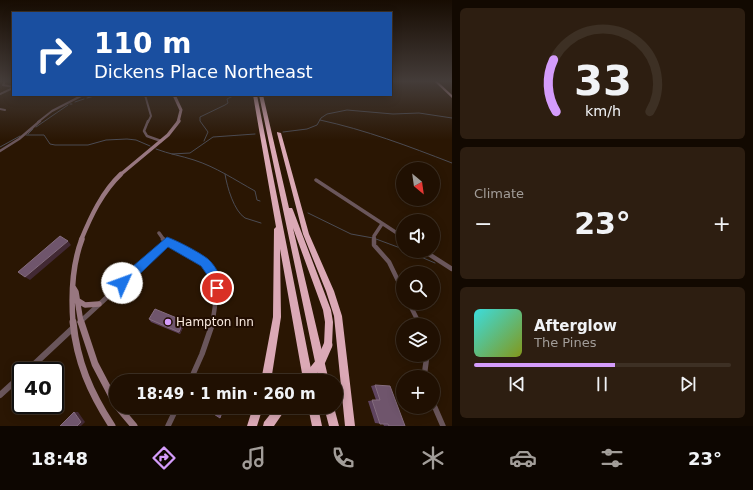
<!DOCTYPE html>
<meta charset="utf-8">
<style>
:root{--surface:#201002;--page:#2d1e11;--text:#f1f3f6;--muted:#a29d99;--line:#3d3024;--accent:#d49cfb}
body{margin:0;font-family:"DejaVu Sans",sans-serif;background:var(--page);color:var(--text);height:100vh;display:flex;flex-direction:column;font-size:15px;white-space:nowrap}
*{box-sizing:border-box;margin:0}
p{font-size:13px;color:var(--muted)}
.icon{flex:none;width:22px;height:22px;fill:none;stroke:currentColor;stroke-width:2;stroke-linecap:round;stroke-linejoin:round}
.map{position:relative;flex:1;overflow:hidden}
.drawer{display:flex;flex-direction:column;gap:8px;padding:8px;background:#120901;width:301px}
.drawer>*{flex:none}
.top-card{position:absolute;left:12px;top:12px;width:380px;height:84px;border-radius:0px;box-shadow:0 2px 10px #0003,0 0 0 1px var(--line);background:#1a4fa0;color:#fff;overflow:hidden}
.needle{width:26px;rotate:151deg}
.tools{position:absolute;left:396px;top:162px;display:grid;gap:8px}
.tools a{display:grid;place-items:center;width:44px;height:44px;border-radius:50%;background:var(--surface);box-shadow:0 2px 10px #0003,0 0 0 1px var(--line);font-size:20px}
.speed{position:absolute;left:12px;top:362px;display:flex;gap:8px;font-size:20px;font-weight:700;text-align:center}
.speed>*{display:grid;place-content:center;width:52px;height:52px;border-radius:50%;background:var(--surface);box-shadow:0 2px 10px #0003,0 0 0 1px var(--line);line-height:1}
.speed .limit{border:2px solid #111;border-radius:6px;background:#fff;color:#111}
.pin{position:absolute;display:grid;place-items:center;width:34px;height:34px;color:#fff;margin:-17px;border:2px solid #fff;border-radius:50%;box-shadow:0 1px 4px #0007}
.me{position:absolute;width:44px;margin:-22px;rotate:47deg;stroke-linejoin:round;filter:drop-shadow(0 0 3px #0008)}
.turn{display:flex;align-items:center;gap:14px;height:84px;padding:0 16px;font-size:18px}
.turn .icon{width:52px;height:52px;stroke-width:2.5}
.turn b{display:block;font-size:28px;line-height:34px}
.big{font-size:30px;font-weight:600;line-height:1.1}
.drawer .tile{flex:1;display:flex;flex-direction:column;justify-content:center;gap:6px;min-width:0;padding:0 14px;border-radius:6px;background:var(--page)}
.drawer .dial{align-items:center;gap:0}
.dial svg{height:104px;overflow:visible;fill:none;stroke:var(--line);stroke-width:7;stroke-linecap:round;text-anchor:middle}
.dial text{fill:var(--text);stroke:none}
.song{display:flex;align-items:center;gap:12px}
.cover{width:48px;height:48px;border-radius:6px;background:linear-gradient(135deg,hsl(180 70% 55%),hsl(70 70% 35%))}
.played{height:4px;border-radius:2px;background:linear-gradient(90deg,var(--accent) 55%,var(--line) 55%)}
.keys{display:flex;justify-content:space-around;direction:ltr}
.heat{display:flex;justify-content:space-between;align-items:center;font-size:22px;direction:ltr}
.trip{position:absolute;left:109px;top:374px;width:234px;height:40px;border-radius:20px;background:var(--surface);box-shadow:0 2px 10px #0003,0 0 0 1px var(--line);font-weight:600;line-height:40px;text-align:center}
.tabs{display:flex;height:64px;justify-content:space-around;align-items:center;background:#0d0601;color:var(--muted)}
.tabs .icon{width:28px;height:28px}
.tabs .on{color:var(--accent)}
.tabs b{font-size:18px;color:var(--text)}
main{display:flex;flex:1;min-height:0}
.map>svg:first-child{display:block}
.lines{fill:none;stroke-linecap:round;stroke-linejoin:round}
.stream{stroke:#4b4b53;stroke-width:1}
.minor-far4{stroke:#6a565b;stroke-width:2}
.minor-far3{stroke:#6a565b;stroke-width:2.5}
.minor-far2{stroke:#6a565b;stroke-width:3.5}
.minor-far1{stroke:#6a565b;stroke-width:4.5}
.minor{stroke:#6a565b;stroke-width:5.5}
.tertiary-far1{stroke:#6a565b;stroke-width:5}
.tertiary{stroke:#6a565b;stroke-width:6}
.secondary-far4{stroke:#987780;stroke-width:3}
.secondary-far3{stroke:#987780;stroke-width:3.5}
.secondary-far2{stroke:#987780;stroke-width:4.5}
.secondary-far1{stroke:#987780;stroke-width:5.5}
.secondary{stroke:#987780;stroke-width:7}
.primary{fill:#bb919c;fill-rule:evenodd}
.motorway{fill:#dba9b6;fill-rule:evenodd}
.motorway-bridge{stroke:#dba9b6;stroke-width:9}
.wall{fill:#5e435e}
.shaded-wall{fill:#422934}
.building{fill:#6f556c;stroke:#846c7e}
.route{fill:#1a73e8;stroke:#114b97}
.poi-dot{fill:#d49cfb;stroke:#200c00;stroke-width:1.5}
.labels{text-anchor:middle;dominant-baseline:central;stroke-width:4;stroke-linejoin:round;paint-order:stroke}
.near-poi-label{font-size:12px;fill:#faebdf;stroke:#200c00;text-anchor:start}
</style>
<main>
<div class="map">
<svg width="452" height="426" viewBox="0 0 452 426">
<rect width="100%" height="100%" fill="#2a1603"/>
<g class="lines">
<!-- stream -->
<path class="stream" d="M87 98 98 95
M75 102 84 99
M70 104H72
M320 120C366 130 408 146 452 163
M36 127 68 105
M283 132 307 129 317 125 321 118 327 114 347 110 393 114 419 113 452 118
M28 134 33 129
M26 135H44L50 144 55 145H88L106 140 127 139 136 140 150 146
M204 141 208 132 200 121V117L225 105 228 103 227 99 235 95
M0 147 20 136
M156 149C169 154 182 156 194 160 216 167 235 180 255 191L257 200 260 201
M172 154 190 153 213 137 255 134
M225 174C227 187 234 211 245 218 250 220 256 221 261 223
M308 213 351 234 373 238
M376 239 403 249
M407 251 435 263"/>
<!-- minor-far4 -->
<path class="minor-far4" d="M5 81 3 85 13 87
M0 94 13 88
M145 95 151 116 148 122
M0 109 5 110
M38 122 52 111 83 95"/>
<!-- minor-far3 -->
<path class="minor-far3" d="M148 121 144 131 147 136 161 141
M0 151 19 139 40 121"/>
<!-- minor-far2 -->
<path class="minor-far2" d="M316 180 403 237
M159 233 164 240
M374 240V236L382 224"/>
<!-- minor-far1 -->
<path class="minor-far1" d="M163 239C176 248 193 253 204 263 220 276 216 305 212 323
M374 239V245L389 262 403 291
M424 251 452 269
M409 303 419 323"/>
<!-- minor -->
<path class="minor" d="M418 322 420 325
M424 377 427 355
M190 381 202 354 213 322
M433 403 443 426
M168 426 177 407"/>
<!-- tertiary-far1 -->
<path class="tertiary-far1" d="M80 322 167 242"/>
<!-- tertiary -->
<path class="tertiary" d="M27 371 73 328
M0 395 21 376"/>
<!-- secondary-far4 -->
<path class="secondary-far4" d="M174 95 181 110 178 122"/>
<!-- secondary-far3 -->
<path class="secondary-far3" d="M120 175 168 135 179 121"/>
<!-- secondary-far2 -->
<path class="secondary-far2" d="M81 240C91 216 102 192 121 174"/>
<!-- secondary-far1 -->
<path class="secondary-far1" d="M73 287 76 292 81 323
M77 300 85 305 99 304
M73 323C71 296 72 265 82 239"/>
<!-- secondary -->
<path class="secondary" d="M73 322C77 362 90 392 112 426
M81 322 95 364 116 404
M118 407 134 426"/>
<!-- primary -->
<path class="primary" d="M434 81H437L452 95V98Z"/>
<!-- motorway -->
<path class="motorway" d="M253 95H257L313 379 312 381H304L303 379 280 249 281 317 271 381H261L273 317 274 229 276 227Z
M259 95H263L289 208H292L293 210 331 310 333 322 332 345 331 348 328 349 325 348 324 345 325 322 323 310 293 228 329 381H319Z
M277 132 281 133 309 234 334 291 342 316 355 426H345L334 316 326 291 303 234 277 133Z
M253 407H263L257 426H247Z
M276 407H287L274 426H263L264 422Z
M308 407H318L322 426H312Z
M324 407H334L339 426H329Z"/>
<!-- motorway-bridge -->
<path class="motorway-bridge" d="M305 381 321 361 328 345"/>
</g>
<!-- wall -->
<path class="wall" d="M149 319 185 323 180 334 151 322Z
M375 385 405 426H384L383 424 375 423 368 401 376 400 371 386Z"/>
<!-- shaded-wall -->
<path class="shaded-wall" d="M68 241 71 245 30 280 25 277Z
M184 321 185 323 180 334 179 332Z
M74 412H78L85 422 81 426H77Z"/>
<!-- building -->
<path class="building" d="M60 236 68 241 25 277 18 272Z
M155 309 184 321 179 332 149 319Z
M212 376 221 381H209Z
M375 385 390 386 405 426H389L388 424H380L372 400H380Z
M203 407H224L220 418Z
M74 412 81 422 77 426H60Z"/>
<!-- sky -->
<linearGradient id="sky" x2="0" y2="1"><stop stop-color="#170c02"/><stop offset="0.58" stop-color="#443c39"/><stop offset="1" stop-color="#443c39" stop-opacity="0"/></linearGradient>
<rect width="452" height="140" fill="url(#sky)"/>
<!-- route -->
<path class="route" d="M167 237C178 241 199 252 208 259 216 266 225 282 221 292L217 294 213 292 208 276 201 266 168 247 126 287 122 288 118 287 116 283 118 279Z"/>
<!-- markers -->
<circle class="poi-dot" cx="168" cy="322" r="4"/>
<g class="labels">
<!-- near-poi labels -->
<g class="near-poi-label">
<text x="176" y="322">Hampton Inn</text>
</g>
</g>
</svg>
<div class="tools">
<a><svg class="needle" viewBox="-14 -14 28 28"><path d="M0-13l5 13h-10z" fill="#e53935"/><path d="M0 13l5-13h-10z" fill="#a29d99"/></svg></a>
<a><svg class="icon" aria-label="sound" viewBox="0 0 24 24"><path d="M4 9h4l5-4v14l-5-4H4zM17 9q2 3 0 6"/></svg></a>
<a><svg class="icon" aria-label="search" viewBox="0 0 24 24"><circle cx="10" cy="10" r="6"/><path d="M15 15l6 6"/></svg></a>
<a><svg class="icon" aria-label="layers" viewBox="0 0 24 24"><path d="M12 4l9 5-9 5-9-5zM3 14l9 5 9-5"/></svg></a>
<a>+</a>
</div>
<div class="speed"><div class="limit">40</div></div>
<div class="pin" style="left:217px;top:288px;background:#d93025"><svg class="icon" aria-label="arrive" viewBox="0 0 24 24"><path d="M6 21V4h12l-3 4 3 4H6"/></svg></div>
<svg class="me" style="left:122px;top:283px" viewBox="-20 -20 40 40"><circle r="19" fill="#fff"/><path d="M0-13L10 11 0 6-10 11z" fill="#1a73e8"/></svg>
<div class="trip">18:49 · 1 min · 260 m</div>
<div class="top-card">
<div class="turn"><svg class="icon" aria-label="right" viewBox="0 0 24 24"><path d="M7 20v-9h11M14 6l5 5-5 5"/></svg><div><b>110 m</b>Dickens Place Northeast</div></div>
</div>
</div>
<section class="drawer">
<div class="tile dial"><svg viewBox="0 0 100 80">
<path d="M14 69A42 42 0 1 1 86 69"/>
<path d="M14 69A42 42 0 0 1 12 29" stroke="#d49cfb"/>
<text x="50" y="56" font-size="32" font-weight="700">33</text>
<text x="50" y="72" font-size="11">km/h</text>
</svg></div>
<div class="tile"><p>Climate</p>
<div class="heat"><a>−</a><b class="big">23°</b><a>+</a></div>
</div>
<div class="tile">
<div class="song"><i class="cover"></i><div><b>Afterglow</b><p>The Pines</p></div></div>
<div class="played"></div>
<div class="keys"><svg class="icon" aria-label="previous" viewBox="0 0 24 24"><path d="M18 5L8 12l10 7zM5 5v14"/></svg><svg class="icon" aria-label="pause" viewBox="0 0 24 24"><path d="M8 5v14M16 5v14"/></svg><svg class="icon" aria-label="next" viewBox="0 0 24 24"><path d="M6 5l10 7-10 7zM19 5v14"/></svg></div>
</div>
</section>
</main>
<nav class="tabs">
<b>18:48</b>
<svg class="icon on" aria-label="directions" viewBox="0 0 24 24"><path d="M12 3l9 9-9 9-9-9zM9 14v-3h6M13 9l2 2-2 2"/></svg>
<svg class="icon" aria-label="music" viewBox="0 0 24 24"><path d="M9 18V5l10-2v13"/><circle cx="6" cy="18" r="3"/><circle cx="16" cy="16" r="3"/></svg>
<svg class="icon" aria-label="phone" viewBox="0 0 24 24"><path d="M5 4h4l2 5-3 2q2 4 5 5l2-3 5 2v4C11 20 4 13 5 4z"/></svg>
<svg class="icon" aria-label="climate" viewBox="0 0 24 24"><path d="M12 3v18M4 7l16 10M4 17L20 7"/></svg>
<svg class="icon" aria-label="car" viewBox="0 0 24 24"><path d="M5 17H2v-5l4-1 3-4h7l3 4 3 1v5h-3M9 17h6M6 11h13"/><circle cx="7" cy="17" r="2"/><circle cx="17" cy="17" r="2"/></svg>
<svg class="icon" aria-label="filters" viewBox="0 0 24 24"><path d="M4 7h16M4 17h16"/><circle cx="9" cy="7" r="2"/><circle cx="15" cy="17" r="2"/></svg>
<b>23°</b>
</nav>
